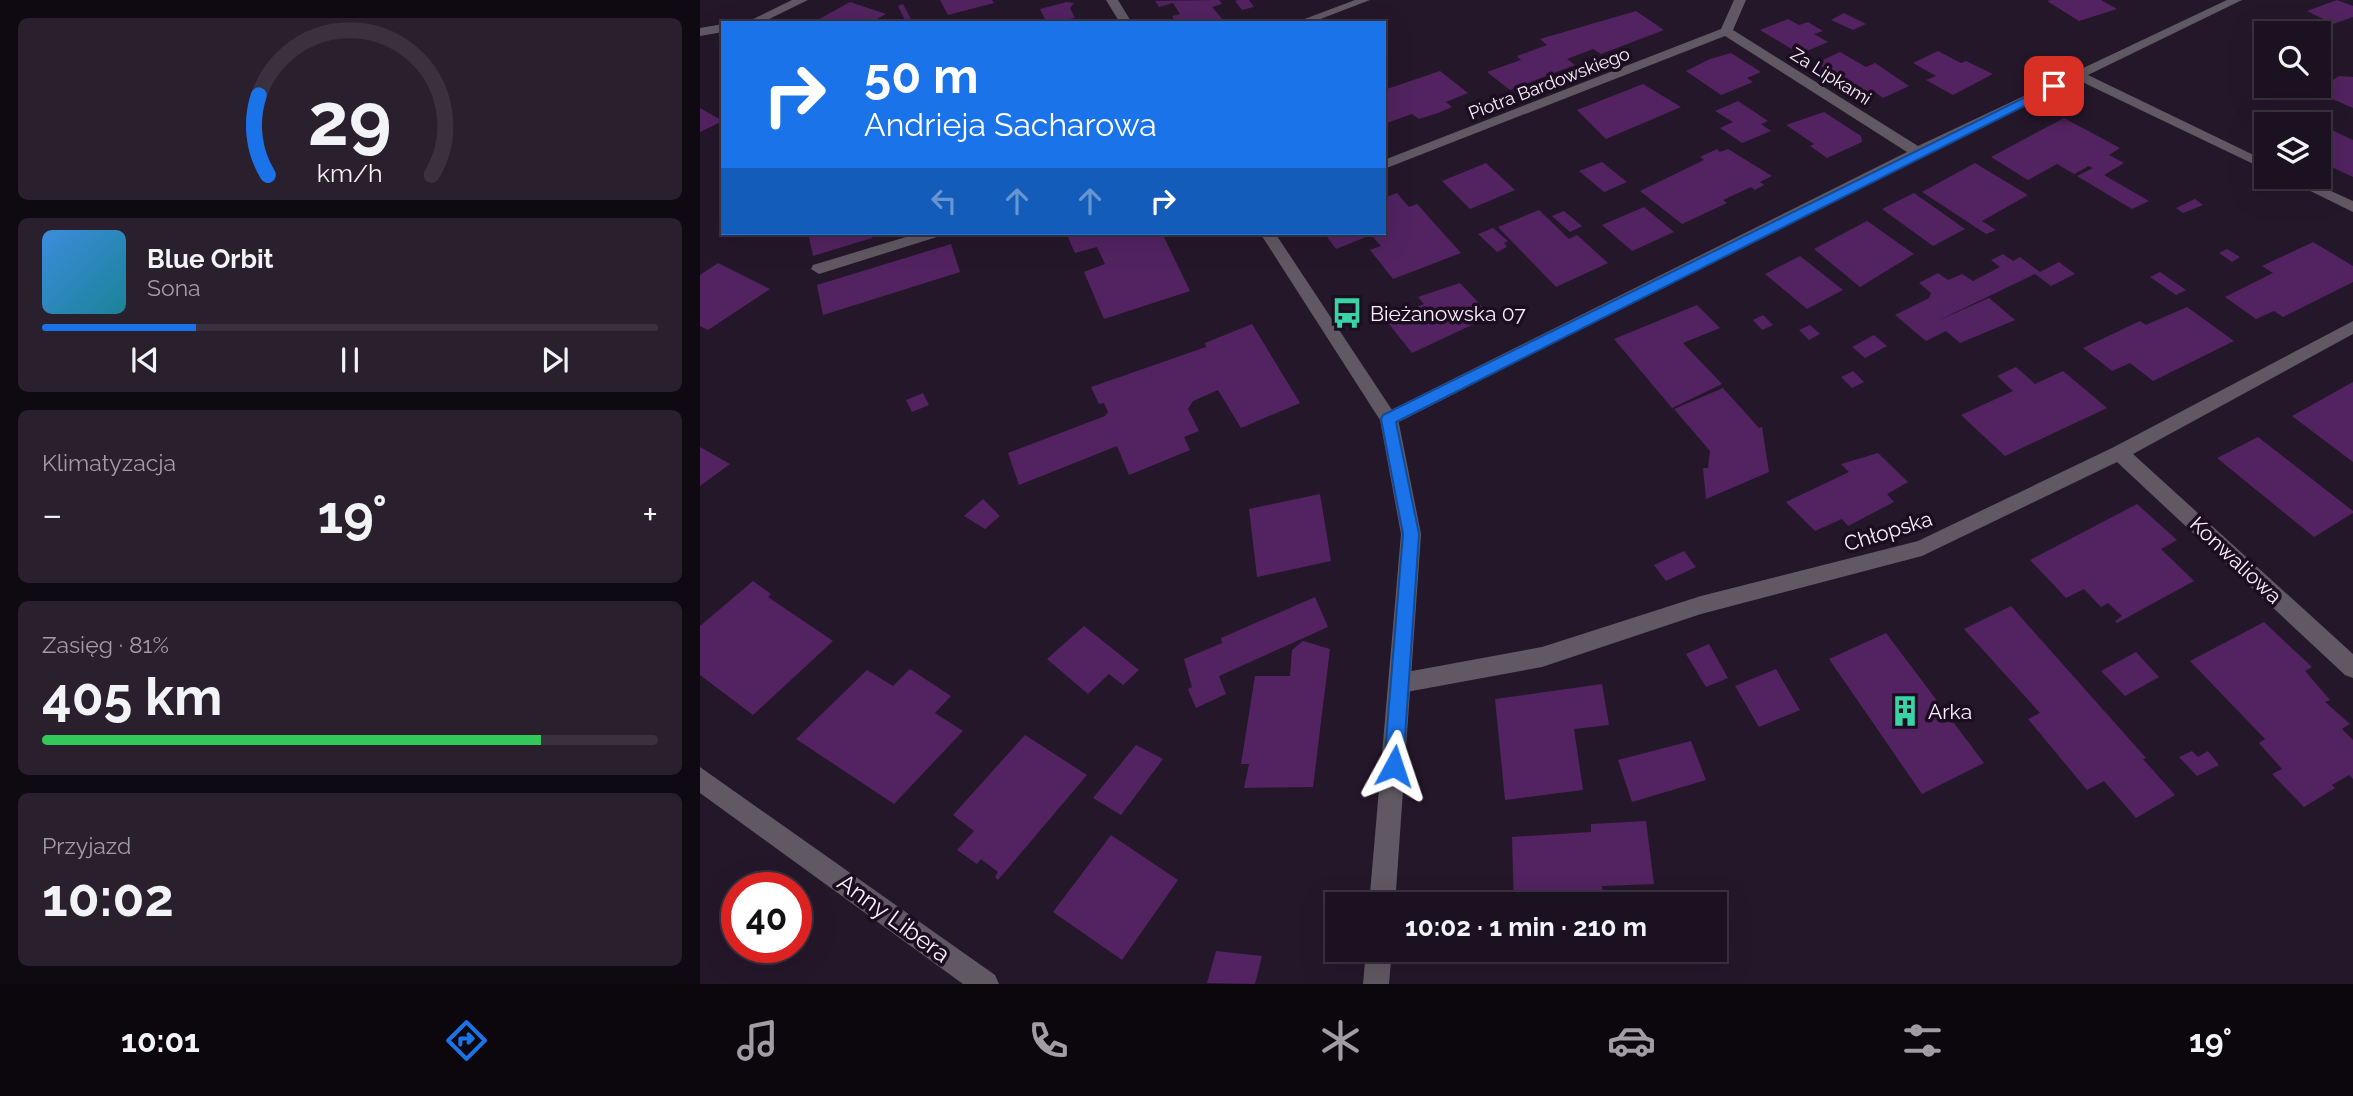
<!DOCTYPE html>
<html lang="pl">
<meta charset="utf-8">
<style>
:root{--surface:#1c1120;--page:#291f2d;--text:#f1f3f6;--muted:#a09da5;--line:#3a313e;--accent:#1a73e8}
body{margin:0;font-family:Raleway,sans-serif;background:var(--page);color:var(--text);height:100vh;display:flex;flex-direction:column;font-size:26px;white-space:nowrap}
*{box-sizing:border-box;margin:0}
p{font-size:23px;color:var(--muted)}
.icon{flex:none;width:38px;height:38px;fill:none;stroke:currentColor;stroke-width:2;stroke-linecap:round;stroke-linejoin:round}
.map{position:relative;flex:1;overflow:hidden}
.panel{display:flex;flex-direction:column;gap:18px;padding:18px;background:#0f0912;width:700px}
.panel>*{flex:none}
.guide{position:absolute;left:21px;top:21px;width:665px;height:214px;border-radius:0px;box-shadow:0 7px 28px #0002,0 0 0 2px var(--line);background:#1a73e8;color:#fff;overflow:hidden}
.controls{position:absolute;left:1554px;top:21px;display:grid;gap:14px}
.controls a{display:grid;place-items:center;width:77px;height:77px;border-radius:0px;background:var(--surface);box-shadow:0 7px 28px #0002,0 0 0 2px var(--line);font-size:35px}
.speed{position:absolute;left:21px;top:872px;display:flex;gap:14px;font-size:35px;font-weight:700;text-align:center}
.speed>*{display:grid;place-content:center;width:91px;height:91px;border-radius:50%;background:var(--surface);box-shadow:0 7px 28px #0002,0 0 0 2px var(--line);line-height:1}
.speed .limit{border:10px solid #d22;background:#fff;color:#111}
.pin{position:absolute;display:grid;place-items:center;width:60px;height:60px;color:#fff;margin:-30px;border-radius:14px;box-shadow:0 4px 10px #0006}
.me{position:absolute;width:77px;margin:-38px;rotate:5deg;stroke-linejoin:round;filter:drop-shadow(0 0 5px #0008)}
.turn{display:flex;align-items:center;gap:24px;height:147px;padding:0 28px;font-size:32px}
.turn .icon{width:91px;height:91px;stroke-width:2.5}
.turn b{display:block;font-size:49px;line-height:60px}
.lanes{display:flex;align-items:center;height:66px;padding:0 28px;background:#0003;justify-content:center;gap:35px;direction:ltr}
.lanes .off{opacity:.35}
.big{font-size:52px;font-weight:700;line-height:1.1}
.panel .tile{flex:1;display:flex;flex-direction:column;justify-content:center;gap:10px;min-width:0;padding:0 24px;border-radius:10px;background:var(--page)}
.panel .dial{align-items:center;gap:0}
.dial svg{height:182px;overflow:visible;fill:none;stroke:var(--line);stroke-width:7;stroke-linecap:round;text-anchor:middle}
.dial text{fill:var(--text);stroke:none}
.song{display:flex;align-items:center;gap:21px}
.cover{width:84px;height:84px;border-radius:10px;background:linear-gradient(135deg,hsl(210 70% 55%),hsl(190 70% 35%))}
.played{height:7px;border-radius:4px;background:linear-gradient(90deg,var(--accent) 25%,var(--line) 25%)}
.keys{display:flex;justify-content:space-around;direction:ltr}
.heat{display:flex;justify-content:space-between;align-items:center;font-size:38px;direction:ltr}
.charge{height:10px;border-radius:5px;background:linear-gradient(90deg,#34c759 81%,var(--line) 0)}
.trip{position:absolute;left:625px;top:892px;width:402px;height:70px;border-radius:0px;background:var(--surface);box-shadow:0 7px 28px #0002,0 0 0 2px var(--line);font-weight:700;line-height:70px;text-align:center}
.menu{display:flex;height:112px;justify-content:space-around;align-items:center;background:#0b070d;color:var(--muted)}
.menu .icon{width:49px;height:49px}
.menu .selected{color:var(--accent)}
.menu b{font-size:32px;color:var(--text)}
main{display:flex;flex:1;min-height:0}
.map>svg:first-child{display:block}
.building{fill:#522360}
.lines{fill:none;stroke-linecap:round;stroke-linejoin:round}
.service{fill:#605963;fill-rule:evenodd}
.minor{fill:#605963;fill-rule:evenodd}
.tertiary{fill:#605963;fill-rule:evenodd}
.route{fill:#1a73e8;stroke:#114b97;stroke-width:2}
.labels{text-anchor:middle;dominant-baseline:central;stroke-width:7;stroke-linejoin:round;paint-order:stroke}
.far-street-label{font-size:18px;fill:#faf0fd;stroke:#1c0d20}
.poi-label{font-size:21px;fill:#faf0fd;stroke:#1c0d20;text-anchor:start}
.street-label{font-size:21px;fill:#faf0fd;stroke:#1c0d20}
.near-street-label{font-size:24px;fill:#faf0fd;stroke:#1c0d20}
</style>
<main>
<section class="panel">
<div class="tile dial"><svg viewBox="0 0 100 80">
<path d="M14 69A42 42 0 1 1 86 69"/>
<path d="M14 69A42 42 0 0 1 10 34" stroke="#1a73e8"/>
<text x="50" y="56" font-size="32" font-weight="700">29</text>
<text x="50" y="72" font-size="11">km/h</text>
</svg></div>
<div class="tile">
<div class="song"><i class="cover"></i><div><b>Blue Orbit</b><p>Sona</p></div></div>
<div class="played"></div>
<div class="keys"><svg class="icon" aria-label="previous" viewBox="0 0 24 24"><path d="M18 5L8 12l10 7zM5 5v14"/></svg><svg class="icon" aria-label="pause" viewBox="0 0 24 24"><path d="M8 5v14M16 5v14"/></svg><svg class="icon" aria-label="next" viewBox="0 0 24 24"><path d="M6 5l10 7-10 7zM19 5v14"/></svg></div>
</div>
<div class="tile"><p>Klimatyzacja</p>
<div class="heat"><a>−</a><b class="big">19°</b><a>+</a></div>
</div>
<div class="tile"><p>Zasięg · 81%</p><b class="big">405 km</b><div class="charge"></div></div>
<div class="tile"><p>Przyjazd</p><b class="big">10:02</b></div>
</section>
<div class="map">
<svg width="1653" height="984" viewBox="0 0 1653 984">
<rect width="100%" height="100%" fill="#25172a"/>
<!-- building -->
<path class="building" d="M240 0H292L294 3 248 15Z
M519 0 522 4 512 7 523 20 510 23H476L472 16 480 14 473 3 459 7 455 1Z
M539 0H549L554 7 542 10 535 1Z
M1351 0H1401L1417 9 1379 21 1347 1Z
M1637 0 1653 6V17L1633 24 1607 11Z
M150 2 186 14 170 23H112Z
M367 2 374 3 370 8 375 18 347 23 340 9Z
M203 4 213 23H200L205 20 198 6Z
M936 11 964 30 901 54 893 49 867 59 875 65 810 90 787 72 821 60 817 56 847 45 840 39Z
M1144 13 1166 24 1153 30 1131 20Z
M1088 19 1099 25 1108 22 1123 31 1114 34 1128 42 1100 54 1060 30Z
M1238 51 1261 63 1266 61 1293 74 1253 95 1226 80 1236 76 1213 63Z
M1140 52 1166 67 1175 63 1209 86 1183 98 1175 92 1168 95 1116 63Z
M1031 53 1061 72 1047 78 1053 82 1021 95 986 71 1010 59Z
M740 71 768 93 746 102 752 107 738 113 719 119 712 114 684 124V90Z
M1639 76 1653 77V108L1621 94 1626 91 1620 88Z
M943 84 981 107 906 139 877 110Z
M1038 101 1068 121 1061 124 1071 131 1042 143 1020 128 1033 122 1015 111Z
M0 108 23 121 0 132Z
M1124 112 1161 136 1162 142 1127 158 1110 146 1114 144 1086 125Z
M1364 118 1420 148 1409 155 1424 163 1404 175 1449 201 1432 209 1377 176 1393 168 1389 166 1374 174 1357 164 1328 180 1291 157Z
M1621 125 1653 140V177L1619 161Z
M1017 149 1020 152 1028 149 1072 176 1060 182 1064 185 1055 190 1051 187 1023 200 1027 203 982 224 940 191 1004 160 1000 157Z
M902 162 927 182 904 192 879 171Z
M786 163 815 190 770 209 742 181Z
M1275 163 1328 195 1282 221 1296 230 1286 234 1222 192Z
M697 193 709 207 717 204 761 253 693 279 670 250 681 246 671 235 636 249 624 233H684V198Z
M1214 193 1265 229 1233 246 1182 209Z
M1495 199 1503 205 1483 213 1476 208Z
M944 207 974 232 932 251 902 225Z
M839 210 869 239 877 235 908 263 856 287 798 227Z
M864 211 882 226 870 232 852 216Z
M1167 221 1214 254 1160 287 1114 249Z
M793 228 808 241 804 243 807 247 797 252 778 234Z
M108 233H170L172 238 113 256Z
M366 233H462L490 291 404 319 384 272 405 264 397 247 375 253Z
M1613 242 1653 266V282L1583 317 1574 311 1556 319 1525 297 1573 273 1562 266Z
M251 244 260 272 123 315 117 285Z
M1527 249 1540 257 1532 262 1519 253Z
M1303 254 1313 261 1320 257 1340 272 1359 262 1375 274 1351 286 1335 274 1235 322 1289 298 1315 320 1260 343 1246 331 1226 341 1195 315 1229 298 1231 293 1219 283 1238 273 1248 280 1262 274 1273 281 1300 267 1291 260Z
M1100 256 1143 290 1107 309 1065 274Z
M18 263 70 289 8 330 0 326V275Z
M1460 272 1486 290 1476 295 1450 277Z
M760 283 791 316 712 353 685 319 724 304 718 297Z
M997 305 1020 328 983 343 1022 384 972 408 914 339Z
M1487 307 1534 341 1453 381 1430 363 1412 371 1383 348 1440 321 1446 325Z
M1063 315 1073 325 1062 330 1053 320Z
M552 324 600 403 541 428 518 390 493 401 488 409 499 431 484 437 490 450 429 475 417 446 319 485 308 453 405 416 408 412 404 403 399 404 391 387 506 347 505 343Z
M1110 325 1120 334 1109 340 1099 330Z
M1174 335 1187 346 1165 358 1152 347Z
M1316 367 1335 384 1363 371 1407 408 1305 456 1261 415 1313 391 1297 376Z
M1153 371 1164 382 1152 388 1141 377Z
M1653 382V462L1592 416Z
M1023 388 1059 428 1062 427 1069 472 1006 499 1003 468H1008L1010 451 974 409Z
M223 393 229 405 212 412 206 400Z
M1558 437 1653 511V513L1614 537 1517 458Z
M0 447 30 464 0 486Z
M1178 453 1208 482 1187 494 1194 502 1148 526 1142 519 1115 531 1086 502 1149 472 1141 464Z
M620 494 631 561 557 577 549 509Z
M283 499 300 516 285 529 264 516Z
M1437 504 1477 540 1461 549 1494 581 1417 623 1415 621 1422 616 1408 603 1401 607 1384 589 1366 598 1330 560Z
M984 551 996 567 966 581 954 565Z
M53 581 71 594 68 597 133 641 53 715 0 675V626Z
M615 597 628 627 519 676 526 694 496 708 488 689 492 687 484 659 522 643 521 638Z
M1311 606 1446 758 1443 759 1475 795 1436 818 1404 781 1387 790 1328 719 1340 713 1264 629Z
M1564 622 1612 667 1605 671 1630 700 1625 702 1650 724 1642 729 1653 740V779L1649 775 1632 785 1635 788 1604 807 1572 774 1582 769 1559 743 1565 739 1490 661Z
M384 626 439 670 423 685 409 674 388 694 347 659Z
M1186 633 1284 763 1222 794 1129 659Z
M603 641 630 649 613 787 544 788 549 764H541L555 676H590L592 650Z
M1009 644 1028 678 1006 687 986 654Z
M1436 652 1459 677 1425 696 1401 671Z
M210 669 251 696 235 713 263 731 194 804 96 739 167 670 193 686Z
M1076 669 1100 710 1059 727 1035 686Z
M902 684 909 725 874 729 883 790 805 800 795 699Z
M325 735 387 775 298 880 295 877 298 872 281 859 277 864 257 850 274 831 253 815Z
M991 741 1006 780 932 802 918 760Z
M436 745 463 759 421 815 393 798Z
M1492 751 1498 757 1508 751 1519 765 1497 776 1479 757Z
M946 821 954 884 902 886 904 905H814L812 837 891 832V824Z
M411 835 478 880 422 960 353 912Z
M516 951 562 956 555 984 507 983Z"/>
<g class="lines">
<!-- service -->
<path class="service" d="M655 0H670L610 23H594Z"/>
<!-- minor -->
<path class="minor" d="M92 0H108L61 23H45Z
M1034 0H1046L1033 30 1218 146 1527 0H1542L1388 75 1566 161V170L1378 80 1222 155 695 424H683L680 419 683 414 1207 152 1025 36 684 169V160L1021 29Z
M23 24V32L0 36V28Z
M1582 177H1600L1653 201V212Z
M219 233H243L240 236 119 274 111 269 113 265Z
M1653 321V334L1433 454 1653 654V678L1645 675 1417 462 1222 556 1001 614 842 667 701 693 693 690 690 683 693 676 701 673 842 647 1001 596 1218 541 1412 448Z
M0 767 295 975 299 984H263L0 793Z"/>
<!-- tertiary -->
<path class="tertiary" d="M406 0H418L432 23H420Z
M560 233H575L698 419 721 534 695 905H669L701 534 680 420Z
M666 950H692L689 984H663Z"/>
</g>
<!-- route -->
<path class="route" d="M1354 83 1359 86 1358 89 696 422 719 534 703 766 701 773 694 776 687 773 684 766 703 534 681 419 683 415Z"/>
<!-- icons -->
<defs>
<symbol id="bus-bare" viewBox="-9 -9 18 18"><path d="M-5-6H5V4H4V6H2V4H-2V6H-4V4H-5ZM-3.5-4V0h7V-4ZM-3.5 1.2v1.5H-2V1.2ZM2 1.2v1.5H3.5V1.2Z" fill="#37d4a6" stroke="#1c0d20" stroke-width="2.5" paint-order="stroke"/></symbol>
<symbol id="building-bare" viewBox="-9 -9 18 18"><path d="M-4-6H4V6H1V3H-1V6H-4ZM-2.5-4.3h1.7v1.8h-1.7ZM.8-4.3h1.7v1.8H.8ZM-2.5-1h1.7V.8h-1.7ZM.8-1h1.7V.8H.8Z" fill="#37d4a6" stroke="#1c0d20" stroke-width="2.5" paint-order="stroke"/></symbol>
</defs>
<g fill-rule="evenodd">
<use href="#bus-bare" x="625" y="291" width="44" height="44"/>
<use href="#building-bare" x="1183" y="689" width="44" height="44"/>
</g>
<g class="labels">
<!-- far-street labels -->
<g class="far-street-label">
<text transform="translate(1131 76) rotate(32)">Za Lipkami</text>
<text transform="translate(849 83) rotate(-21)">Piotra Bardowskiego</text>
</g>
<!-- poi labels -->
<g class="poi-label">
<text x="670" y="313">Bieżanowska 07</text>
<text x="1228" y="711">Arka</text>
</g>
<!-- street labels -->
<g class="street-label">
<text transform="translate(1188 531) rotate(-17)">Chłopska</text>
<text transform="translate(1536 560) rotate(43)">Konwaliowa</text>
</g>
<!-- near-street labels -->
<g class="near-street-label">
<text transform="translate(194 918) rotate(36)">Anny Libera</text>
</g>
</g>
</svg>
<div class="controls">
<a><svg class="icon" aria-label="search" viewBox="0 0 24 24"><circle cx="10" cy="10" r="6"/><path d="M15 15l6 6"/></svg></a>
<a><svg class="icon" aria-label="layers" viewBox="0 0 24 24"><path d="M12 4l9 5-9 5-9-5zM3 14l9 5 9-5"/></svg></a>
</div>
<div class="speed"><div class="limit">40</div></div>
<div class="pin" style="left:1354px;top:86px;background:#d93025"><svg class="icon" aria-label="arrive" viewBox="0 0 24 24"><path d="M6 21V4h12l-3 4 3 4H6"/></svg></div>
<svg class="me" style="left:694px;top:766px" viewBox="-20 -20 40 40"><path d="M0-17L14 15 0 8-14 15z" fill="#1a73e8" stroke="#fff" stroke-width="4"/></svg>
<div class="trip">10:02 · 1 min · 210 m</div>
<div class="guide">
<div class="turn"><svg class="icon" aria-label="right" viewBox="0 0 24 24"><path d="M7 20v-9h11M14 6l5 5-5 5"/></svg><div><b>50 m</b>Andrieja Sacharowa</div></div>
<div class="lanes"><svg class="icon off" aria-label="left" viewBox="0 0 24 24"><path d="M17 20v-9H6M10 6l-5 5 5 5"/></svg><svg class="icon off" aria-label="ahead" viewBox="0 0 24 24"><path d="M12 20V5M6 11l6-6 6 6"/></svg><svg class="icon off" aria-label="ahead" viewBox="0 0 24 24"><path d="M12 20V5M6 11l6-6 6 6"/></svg><svg class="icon" aria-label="right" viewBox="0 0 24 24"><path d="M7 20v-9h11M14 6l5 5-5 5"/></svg></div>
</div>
</div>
</main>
<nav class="menu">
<b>10:01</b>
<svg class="icon selected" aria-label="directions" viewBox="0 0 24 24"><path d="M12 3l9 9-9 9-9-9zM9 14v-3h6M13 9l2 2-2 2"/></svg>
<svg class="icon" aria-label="music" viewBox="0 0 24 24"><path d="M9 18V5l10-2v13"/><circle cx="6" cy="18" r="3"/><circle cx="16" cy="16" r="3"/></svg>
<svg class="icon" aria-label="phone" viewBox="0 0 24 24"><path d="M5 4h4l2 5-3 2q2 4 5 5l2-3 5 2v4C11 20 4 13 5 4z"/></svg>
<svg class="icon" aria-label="climate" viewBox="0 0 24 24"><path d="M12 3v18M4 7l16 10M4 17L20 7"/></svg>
<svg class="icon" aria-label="car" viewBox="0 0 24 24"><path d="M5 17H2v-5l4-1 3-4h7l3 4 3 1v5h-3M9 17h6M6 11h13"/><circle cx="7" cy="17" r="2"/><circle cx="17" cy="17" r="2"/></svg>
<svg class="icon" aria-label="filters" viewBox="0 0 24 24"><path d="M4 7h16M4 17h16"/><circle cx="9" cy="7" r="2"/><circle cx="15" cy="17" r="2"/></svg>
<b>19°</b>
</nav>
